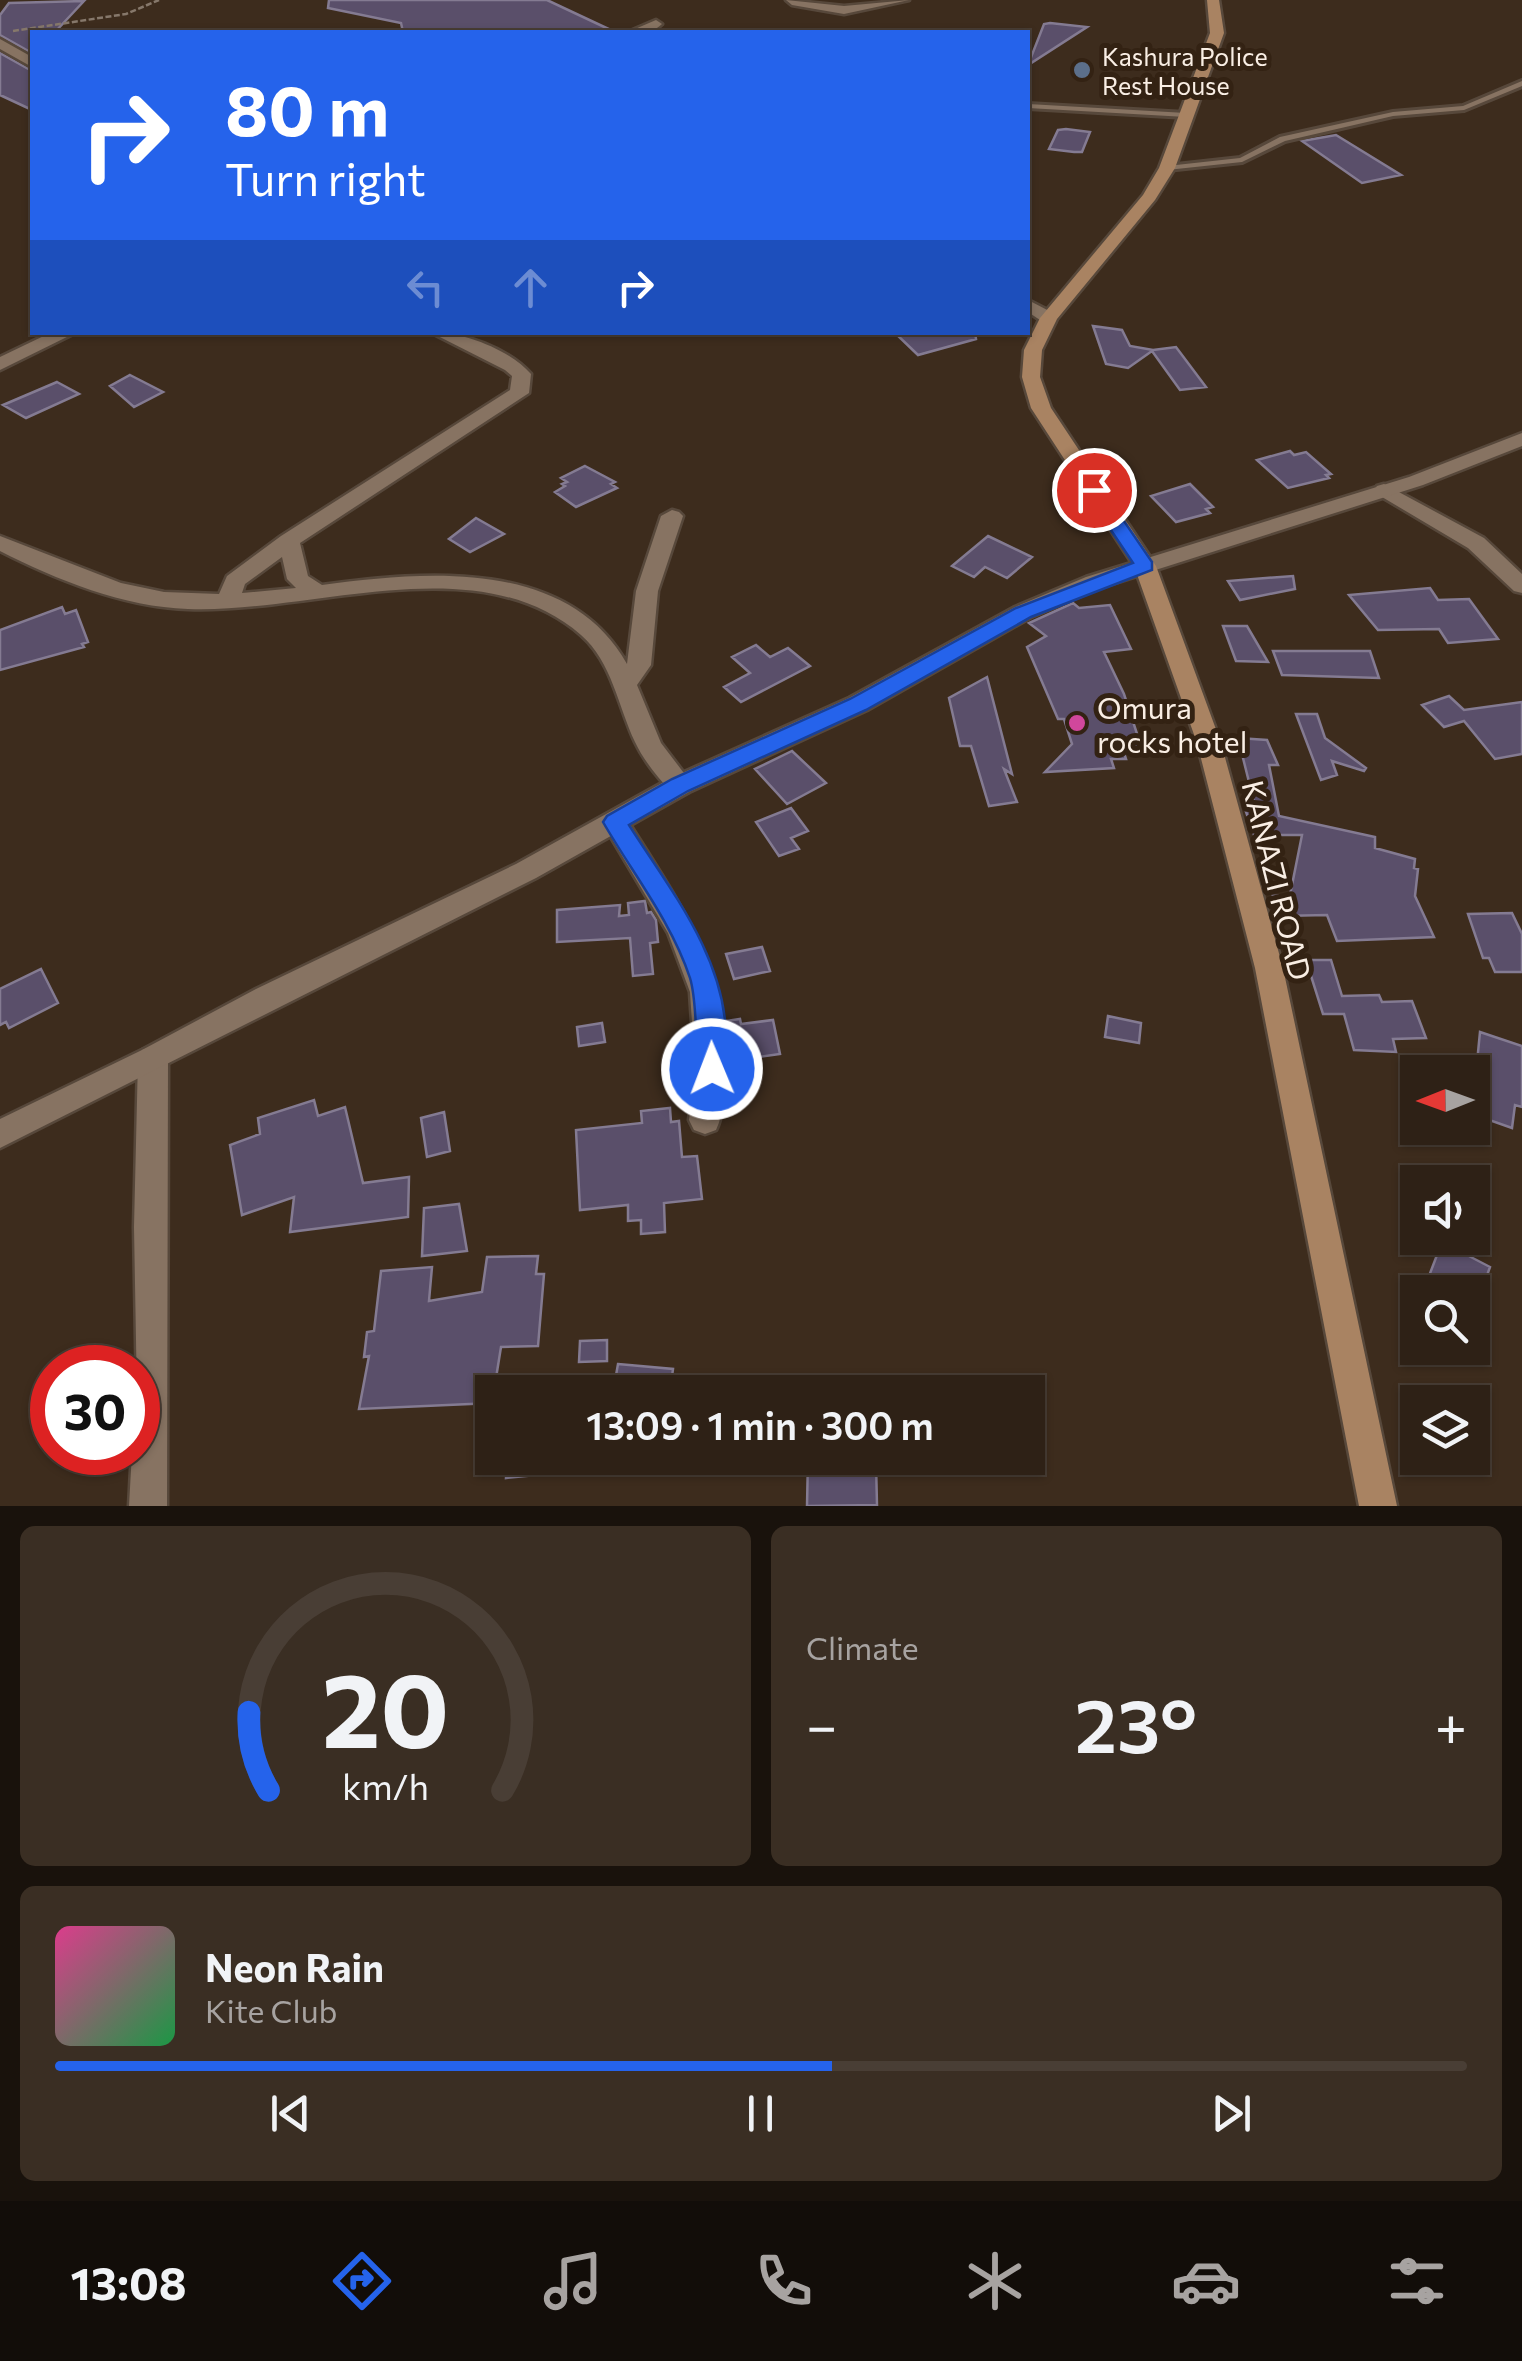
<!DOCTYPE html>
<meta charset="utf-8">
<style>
:root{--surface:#2e2116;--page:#3a2e23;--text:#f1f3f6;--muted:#a7a3a1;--line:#493e35;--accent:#2563eb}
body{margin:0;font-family:Commissioner,sans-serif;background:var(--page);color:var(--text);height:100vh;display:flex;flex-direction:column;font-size:38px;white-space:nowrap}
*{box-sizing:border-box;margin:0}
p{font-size:32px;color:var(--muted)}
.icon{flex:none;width:55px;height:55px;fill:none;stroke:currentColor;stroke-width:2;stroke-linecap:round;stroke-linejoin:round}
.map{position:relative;height:1506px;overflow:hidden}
.sheet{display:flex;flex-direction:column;gap:20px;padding:20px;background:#19120c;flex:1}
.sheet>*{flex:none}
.guide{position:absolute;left:30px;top:30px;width:1000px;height:305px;border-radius:0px;box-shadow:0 2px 8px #0004,0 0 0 2px var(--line);background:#2563eb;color:#fff;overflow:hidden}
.needle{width:65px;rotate:269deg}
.tools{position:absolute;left:1400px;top:1055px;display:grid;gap:20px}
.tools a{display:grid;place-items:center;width:90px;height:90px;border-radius:0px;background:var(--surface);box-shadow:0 2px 8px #0004,0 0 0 2px var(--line);font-size:50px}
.speed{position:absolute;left:30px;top:1345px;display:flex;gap:20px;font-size:50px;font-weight:700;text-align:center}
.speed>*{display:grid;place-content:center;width:130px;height:130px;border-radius:50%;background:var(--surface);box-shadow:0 2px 8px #0004,0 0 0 2px var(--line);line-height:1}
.speed .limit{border:15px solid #d22;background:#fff;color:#111}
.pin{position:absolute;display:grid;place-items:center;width:85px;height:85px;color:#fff;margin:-42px;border:5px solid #fff;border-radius:50%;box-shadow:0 2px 10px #0007}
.me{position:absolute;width:110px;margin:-55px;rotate:359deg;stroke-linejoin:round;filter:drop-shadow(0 0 8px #0008)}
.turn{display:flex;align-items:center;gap:35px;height:210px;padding:0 30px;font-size:45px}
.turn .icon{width:130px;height:130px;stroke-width:2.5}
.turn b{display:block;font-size:70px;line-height:85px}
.lanes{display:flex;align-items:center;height:95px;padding:0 30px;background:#0003;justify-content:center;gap:50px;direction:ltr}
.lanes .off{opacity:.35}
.big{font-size:75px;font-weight:600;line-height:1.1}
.sheet .widget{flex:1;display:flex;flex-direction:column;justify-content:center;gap:15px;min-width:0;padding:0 35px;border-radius:15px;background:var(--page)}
.sheet .dial{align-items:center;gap:0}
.dial svg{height:260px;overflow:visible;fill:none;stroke:var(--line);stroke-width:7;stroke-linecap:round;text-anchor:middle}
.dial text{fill:var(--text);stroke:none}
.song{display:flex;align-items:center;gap:30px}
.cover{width:120px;height:120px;border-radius:15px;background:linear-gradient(135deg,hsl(330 70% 55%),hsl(140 70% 35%))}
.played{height:10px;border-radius:5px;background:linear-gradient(90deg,var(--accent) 55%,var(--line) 55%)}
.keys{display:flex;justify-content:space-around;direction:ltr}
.heat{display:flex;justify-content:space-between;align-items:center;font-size:55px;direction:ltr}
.sheet .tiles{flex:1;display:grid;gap:20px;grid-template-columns:1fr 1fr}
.widget:last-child{grid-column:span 2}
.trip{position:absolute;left:475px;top:1375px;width:570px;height:100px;border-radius:0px;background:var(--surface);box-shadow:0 2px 8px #0004,0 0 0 2px var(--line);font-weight:600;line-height:100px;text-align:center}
.dock{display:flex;height:160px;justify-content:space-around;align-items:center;background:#120d09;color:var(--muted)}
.dock .icon{width:70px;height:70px}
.dock .on{color:var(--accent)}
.dock b{font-size:45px;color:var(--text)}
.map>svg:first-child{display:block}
.building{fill:#5a4f6a;stroke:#847b92;stroke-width:2.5}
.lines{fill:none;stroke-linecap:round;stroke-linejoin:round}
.service-casing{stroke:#57483b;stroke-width:6}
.minor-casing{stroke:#57483b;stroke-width:5}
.tertiary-casing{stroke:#57483b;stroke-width:5}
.secondary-casing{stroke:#57483b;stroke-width:5}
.path{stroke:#86786b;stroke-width:2.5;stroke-dasharray:6 2.5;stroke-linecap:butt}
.service{fill:#877362;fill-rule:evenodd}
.minor{fill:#877362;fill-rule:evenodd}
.tertiary{fill:#877362;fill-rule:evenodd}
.secondary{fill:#a98362;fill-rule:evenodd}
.route{fill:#2563eb;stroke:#184099;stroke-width:2.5}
.service-dot{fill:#5c6f8a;stroke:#332213;stroke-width:4}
.hotel-dot{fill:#d1479c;stroke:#332213;stroke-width:4}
.labels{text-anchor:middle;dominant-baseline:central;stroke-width:10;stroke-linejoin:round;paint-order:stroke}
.far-poi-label{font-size:25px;fill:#f9eee4;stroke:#332213;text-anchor:start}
.poi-label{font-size:30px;fill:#f9eee4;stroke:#332213;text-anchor:start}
.street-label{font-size:30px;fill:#f9eee4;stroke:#332213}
</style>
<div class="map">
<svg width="1522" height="1506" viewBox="0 0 1522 1506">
<rect width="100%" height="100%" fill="#3d2c1d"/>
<!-- building -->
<path class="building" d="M329 0H547L615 32H403L401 23 328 8Z
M84 1 55 32H32V53L0 35V15L9 3Z
M1050 23 1087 27 1028 65 1044 24Z
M0 53 32 71V110L0 95Z
M1058 130 1066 129 1090 132 1082 152H1074L1049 149Z
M1336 135 1401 175 1362 183 1302 141Z
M1093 326 1122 330 1130 346 1153 350 1176 347 1206 387 1180 390 1152 351 1128 368 1106 364Z
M894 332H975L976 339 918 355Z
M130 375 163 392 134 407 110 386Z
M57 382 79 394 26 418 3 405Z
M1290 451 1294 455 1306 452 1331 474 1326 475 1329 478 1288 488 1257 460Z
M585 466 615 482 611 484 617 488 576 507 555 492 565 486 562 484 567 482 561 478Z
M1190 484 1213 507 1206 509 1210 513 1176 522 1151 496Z
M476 518 504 534 470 552 449 539Z
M988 536 1032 557 1007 578 985 567 974 577 952 566Z
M1293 576 1295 589 1240 600 1228 581Z
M1430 588 1438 600 1469 599 1498 639 1448 643 1439 629 1378 630 1349 595Z
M1073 603 1079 608 1110 605 1131 649 1104 652 1124 694 1142 749 1123 750 1126 759H1111L1114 768 1045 772 1072 744 1064 719H1058L1027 647 1046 636 1029 623Z
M62 607 65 614 76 610 88 642 82 644 84 647 0 670V630Z
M1223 626H1247L1268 662 1236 661Z
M756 645 770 657 788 648 810 666 741 702 724 687 750 673 732 657Z
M1273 651H1370L1379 678 1282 675Z
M987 677 1012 774 1004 769 1017 802 989 806 971 746H960L949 698Z
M1449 696 1464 710 1522 702V754L1495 759 1464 721 1444 727 1422 705Z
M1296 714H1317L1325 738 1366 768 1364 771 1332 761 1337 775 1321 780Z
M1238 738 1267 740 1278 765H1269L1279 816 1375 837V848L1415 859 1414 868 1418 869 1415 896 1434 937 1337 941 1327 915 1280 916 1273 896 1290 895 1302 835H1254L1244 806H1255Z
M792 751 826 783 787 804 755 769Z
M791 808 808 831 791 838 799 849 779 856 756 822Z
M645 901 647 913 651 912 656 920 658 942 650 943 653 974 633 976 630 938 557 942V910L620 905 619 916 629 915 628 903Z
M1512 913 1522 934V972H1495L1489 958H1483L1468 914Z
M762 947 770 971 734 979 726 954Z
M1306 960H1331L1342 996 1379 995 1382 1002 1412 1001 1426 1038 1393 1039 1396 1052 1354 1050 1344 1014H1323Z
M41 969 58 1003 9 1028 6 1022 0 1025V989Z
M1108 1016 1141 1023 1139 1043 1105 1037Z
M740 1019 741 1024 773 1020 780 1054 729 1061 726 1021Z
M602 1023 605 1042 579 1046 577 1027Z
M1480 1032 1522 1046V1107L1515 1105 1512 1128 1472 1114Z
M314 1100 318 1116 345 1107 363 1183 409 1177 408 1217 290 1232 294 1197 242 1215 230 1145 260 1134 258 1118Z
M670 1108 671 1122 679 1121 682 1157 697 1156 702 1199 664 1203 665 1232 641 1234V1220L628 1221V1205L580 1210 576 1130 642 1123 641 1111Z
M444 1112 450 1151 427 1157 421 1118Z
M459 1204 467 1251 422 1256 424 1208Z
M1442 1242 1490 1267 1478 1301 1472 1299V1292H1461L1429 1276Z
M538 1256 536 1274H544L538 1346 501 1347 492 1403 359 1409 369 1356 364 1357 367 1332 374 1331 381 1271 432 1267 429 1301 482 1292 487 1257Z
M607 1340V1361L579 1362 580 1341Z
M618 1364 673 1369 670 1392H613Z
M507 1458H566V1472L506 1478Z
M808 1458H857V1462L876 1463 877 1505 807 1506Z"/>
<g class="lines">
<defs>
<path id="service" d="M1522 81V86L1464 110 1393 116 1285 141 1242 162 1167 170 1163 168 1167 166 1240 158 1280 137 1393 112 1463 106Z
M1028 104 1186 113 1190 115 1186 117 1028 108Z"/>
<path id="minor" d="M786 0 844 6 909 0 844 14 792 5Z
M656 20 662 24C653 33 640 33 628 32Z
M0 39 32 57V67L0 49Z
M1028 300 1055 314V322H1043L1028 312Z
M52 332H77L0 370V357Z
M430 332C463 332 509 349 531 374L529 393 300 543 308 576 322 585C425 571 568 558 627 664L636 591 661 516 672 510 679 512 683 516 658 591 651 665 637 685 661 743 693 785 689 792H671C657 776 644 761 635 742 618 706 612 662 581 635 477 545 311 614 188 609 124 607 57 580 0 551V536L121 583 164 592 219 594 227 576 281 536 510 390 512 376 505 370ZM282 557 287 579 296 588 242 593 245 584Z
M1384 484 1484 538 1522 574V593L1514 591 1468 548 1377 494 1374 490 1377 486Z
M615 812 624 815C675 897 734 975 725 1077 723 1094 724 1114 716 1130L705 1134 694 1130 689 1120 695 1069 690 992 668 933 602 822 606 815Z
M153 1046 164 1050 168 1059 167 1506H129L132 1452H138L134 1227 138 1059 142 1050Z"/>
<path id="tertiary" d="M1522 433V446L1423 485 1102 587 1031 617 867 710 689 792 536 878 0 1148V1119L142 1050 256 989 516 864 671 778 849 698 1015 607 1086 577 1409 477Z"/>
<path id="secondary" d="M1207 0H1219L1224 33 1175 168 1155 200 1057 319 1042 350 1040 377 1051 408 1156 566 1221 743 1283 968 1397 1506H1359L1255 968 1197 743 1134 566 1031 408 1022 377 1024 350 1040 318 1143 195 1159 168 1210 33Z"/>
</defs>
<!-- service casing -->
<use href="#service" class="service-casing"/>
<!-- minor casing -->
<use href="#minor" class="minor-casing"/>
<!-- tertiary casing -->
<use href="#tertiary" class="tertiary-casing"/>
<!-- secondary casing -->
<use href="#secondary" class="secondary-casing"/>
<!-- path -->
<path class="path" d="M13 31 126 14 159 0"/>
<!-- service -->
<use href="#service" class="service"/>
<!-- minor -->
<use href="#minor" class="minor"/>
<!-- tertiary -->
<use href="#tertiary" class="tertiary"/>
<!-- secondary -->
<use href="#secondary" class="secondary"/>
</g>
<!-- route -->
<path class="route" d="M1094 484 1100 486 1152 562V570L1031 617 866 710 688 791 629 825C671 891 726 958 726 1039 726 1053 728 1065 722 1077L712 1081 703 1077C693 1057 699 1007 690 978 671 921 633 874 603 822L607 816 672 779 850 699 1016 608 1133 563 1084 490Z"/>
<!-- markers -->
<circle class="service-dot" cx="1082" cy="70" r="10"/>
<circle class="hotel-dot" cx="1077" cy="723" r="10"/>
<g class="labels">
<!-- far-poi labels -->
<g class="far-poi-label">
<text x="1102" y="56">Kashura Police<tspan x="1102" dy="29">Rest House</tspan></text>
</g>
<!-- poi labels -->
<g class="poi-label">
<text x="1097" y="706">Omura<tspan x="1097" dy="34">rocks hotel</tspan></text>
</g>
<!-- street labels -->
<g class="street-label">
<text transform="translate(1278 880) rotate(76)">KANAZI ROAD</text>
</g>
</g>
</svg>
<div class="tools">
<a><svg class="needle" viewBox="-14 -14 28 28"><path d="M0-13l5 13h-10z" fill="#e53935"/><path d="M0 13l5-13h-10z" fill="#a7a3a1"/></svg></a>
<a><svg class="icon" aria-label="sound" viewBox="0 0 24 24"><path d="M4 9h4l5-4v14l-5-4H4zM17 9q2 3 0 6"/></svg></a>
<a><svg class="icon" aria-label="search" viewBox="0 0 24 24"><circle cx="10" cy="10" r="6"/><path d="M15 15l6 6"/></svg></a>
<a><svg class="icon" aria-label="layers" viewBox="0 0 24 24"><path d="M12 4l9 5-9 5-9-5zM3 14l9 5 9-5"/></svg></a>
</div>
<div class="speed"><div class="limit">30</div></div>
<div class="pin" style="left:1094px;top:490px;background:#d93025"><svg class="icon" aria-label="arrive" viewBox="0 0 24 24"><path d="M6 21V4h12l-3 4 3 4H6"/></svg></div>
<svg class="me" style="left:712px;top:1069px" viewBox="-20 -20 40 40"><circle r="17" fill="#2563eb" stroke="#fff" stroke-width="3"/><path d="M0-11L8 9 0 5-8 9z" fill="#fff"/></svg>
<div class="trip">13:09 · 1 min · 300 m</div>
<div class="guide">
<div class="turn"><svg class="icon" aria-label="right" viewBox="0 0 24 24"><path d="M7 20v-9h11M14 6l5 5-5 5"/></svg><div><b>80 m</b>Turn right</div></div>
<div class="lanes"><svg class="icon off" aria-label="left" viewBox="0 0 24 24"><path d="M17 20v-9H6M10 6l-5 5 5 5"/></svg><svg class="icon off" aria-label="ahead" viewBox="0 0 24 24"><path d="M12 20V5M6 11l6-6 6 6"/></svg><svg class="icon" aria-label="right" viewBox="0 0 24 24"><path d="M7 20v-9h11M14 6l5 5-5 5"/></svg></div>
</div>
</div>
<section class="sheet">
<div class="tiles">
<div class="widget dial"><svg viewBox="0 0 100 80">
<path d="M14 69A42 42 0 1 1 86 69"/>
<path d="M14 69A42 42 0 0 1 8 45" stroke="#2563eb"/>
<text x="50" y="56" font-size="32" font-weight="700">20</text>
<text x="50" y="72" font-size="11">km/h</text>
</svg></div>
<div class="widget"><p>Climate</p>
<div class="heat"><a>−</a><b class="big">23°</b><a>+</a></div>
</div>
<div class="widget">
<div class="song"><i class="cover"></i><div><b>Neon Rain</b><p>Kite Club</p></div></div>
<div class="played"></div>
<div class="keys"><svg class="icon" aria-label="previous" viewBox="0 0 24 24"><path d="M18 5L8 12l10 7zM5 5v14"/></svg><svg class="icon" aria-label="pause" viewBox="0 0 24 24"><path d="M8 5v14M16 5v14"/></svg><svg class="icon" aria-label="next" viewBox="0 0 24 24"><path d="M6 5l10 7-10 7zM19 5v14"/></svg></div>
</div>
</div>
</section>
<nav class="dock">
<b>13:08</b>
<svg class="icon on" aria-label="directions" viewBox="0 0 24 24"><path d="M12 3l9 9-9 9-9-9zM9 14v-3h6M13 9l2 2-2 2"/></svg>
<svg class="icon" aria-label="music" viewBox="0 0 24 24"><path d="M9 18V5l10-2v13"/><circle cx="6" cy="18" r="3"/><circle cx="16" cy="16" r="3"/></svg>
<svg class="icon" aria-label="phone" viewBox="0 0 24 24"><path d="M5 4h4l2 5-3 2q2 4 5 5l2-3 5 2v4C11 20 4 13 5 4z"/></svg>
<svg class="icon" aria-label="climate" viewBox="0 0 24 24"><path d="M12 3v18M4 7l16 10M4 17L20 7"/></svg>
<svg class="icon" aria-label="car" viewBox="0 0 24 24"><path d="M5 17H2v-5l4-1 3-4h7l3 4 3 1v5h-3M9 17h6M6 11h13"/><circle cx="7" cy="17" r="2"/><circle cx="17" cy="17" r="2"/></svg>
<svg class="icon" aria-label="filters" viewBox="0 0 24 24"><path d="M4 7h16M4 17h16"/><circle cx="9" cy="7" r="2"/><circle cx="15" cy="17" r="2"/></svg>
</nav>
